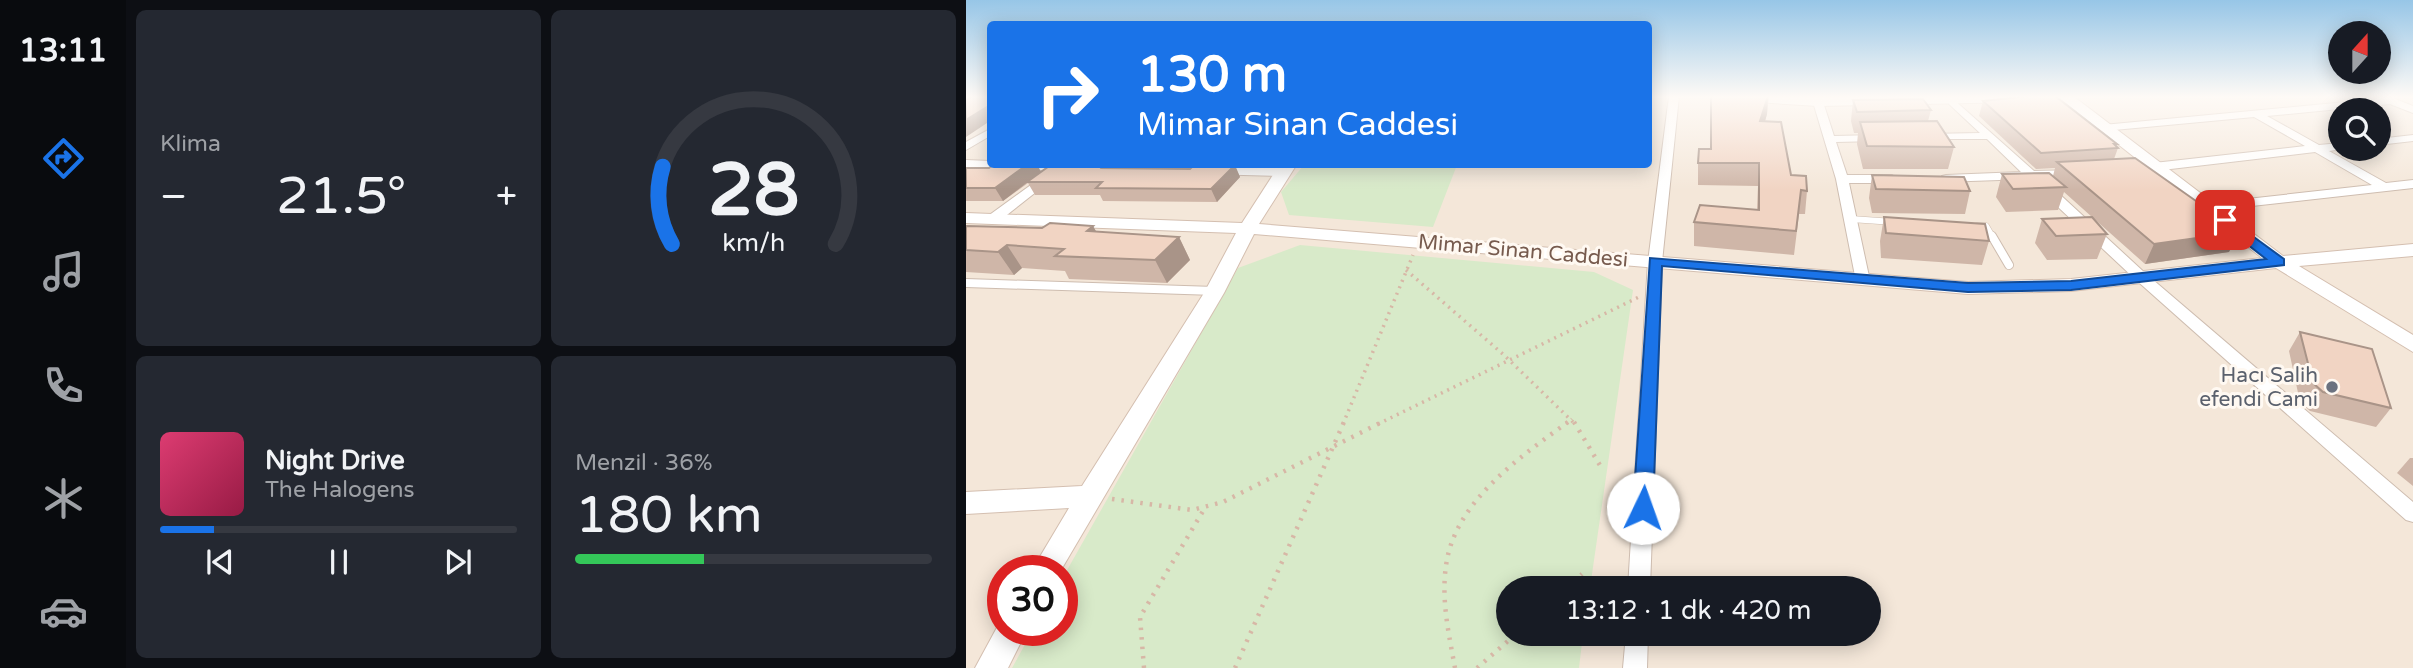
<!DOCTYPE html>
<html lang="tr">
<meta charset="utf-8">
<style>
:root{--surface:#171b24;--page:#242831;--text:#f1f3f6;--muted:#9ea1a6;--line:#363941;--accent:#1a73e8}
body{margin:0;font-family:"Varela Round",sans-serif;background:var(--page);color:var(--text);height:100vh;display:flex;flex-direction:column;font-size:26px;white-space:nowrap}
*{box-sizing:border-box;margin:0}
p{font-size:23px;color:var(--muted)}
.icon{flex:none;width:38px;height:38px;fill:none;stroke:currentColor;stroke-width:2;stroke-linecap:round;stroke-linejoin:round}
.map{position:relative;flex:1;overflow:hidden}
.details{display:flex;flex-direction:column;gap:10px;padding:10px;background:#0d0f14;width:840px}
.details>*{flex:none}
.guide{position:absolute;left:21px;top:21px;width:665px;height:147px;border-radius:7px;box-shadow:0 4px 18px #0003;background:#1a73e8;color:#fff;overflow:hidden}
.needle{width:46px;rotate:21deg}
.buttons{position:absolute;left:1362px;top:21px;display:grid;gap:14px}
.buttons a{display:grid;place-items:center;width:63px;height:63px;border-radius:50%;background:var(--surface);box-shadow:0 4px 18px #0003;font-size:35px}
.speed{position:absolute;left:21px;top:555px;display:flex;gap:14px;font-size:35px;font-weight:700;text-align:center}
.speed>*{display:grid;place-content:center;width:91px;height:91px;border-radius:50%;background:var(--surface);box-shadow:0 4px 18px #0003;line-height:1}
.speed .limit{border:10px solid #d22;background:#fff;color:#111}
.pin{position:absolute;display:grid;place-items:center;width:60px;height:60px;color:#fff;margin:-30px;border-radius:14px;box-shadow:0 4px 10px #0006}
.me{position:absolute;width:77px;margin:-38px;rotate:3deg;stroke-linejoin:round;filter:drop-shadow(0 0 5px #0008)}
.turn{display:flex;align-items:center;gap:24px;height:147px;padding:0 35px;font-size:32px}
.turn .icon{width:91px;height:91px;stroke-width:2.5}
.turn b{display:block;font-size:49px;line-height:60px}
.big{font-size:52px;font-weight:600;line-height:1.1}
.details .widget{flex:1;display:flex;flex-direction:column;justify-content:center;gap:10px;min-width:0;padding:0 24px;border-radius:10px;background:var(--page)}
.details .dial{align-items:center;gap:0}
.dial svg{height:182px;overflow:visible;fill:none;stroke:var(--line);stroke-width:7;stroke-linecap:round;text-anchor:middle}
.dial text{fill:var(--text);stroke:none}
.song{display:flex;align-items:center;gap:21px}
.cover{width:84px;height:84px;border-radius:10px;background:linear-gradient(135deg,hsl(340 70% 55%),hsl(340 70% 35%))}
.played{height:7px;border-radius:4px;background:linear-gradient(90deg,var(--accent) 15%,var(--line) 15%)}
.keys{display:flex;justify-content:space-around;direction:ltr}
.heat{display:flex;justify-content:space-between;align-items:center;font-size:38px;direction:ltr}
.charge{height:10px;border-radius:5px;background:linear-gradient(90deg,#34c759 36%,var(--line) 0)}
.details .tiles{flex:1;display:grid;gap:10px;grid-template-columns:repeat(2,1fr)}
.trip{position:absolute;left:530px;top:576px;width:385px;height:70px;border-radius:35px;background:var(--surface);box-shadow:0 4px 18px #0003;font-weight:600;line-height:70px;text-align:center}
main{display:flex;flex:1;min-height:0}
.tabs{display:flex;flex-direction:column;width:126px;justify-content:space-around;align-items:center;background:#090b0e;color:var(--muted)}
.tabs .icon{width:49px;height:49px}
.tabs .active{color:var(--accent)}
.tabs b{font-size:32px;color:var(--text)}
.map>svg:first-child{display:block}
.residential{fill:#f4e7d9;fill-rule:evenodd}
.green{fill:#d8eac9}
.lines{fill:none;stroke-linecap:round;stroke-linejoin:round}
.lane-far1-casing{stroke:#cebdb0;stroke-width:7}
.lane-casing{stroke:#cebdb0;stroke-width:10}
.street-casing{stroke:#cebdb0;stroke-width:2}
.secondary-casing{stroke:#d4bfb0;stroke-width:2}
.path-far1{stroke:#d7b7a6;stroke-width:3.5;stroke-dasharray:2 5;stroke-linecap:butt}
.path{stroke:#d7b7a6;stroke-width:4.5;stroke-dasharray:2.5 7;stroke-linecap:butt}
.lane-far1{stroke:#fff;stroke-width:6}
.lane{stroke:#fff;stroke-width:8}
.street{fill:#fff;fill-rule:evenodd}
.secondary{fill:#fff;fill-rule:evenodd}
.wall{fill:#cfb6a8}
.shaded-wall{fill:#a99488}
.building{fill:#f1d4c3;stroke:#a99488;stroke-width:2}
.route{fill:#1a73e8;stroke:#114b97;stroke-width:2}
.worship-dot{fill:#6b7280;stroke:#fff9f2;stroke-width:2.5}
.labels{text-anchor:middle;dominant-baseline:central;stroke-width:6;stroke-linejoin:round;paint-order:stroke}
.street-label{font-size:21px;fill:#775b4e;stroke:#fff9f2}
.worship-label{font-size:21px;fill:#5b616d;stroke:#fff9f2;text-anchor:end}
</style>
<main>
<nav class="tabs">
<b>13:11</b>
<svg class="icon active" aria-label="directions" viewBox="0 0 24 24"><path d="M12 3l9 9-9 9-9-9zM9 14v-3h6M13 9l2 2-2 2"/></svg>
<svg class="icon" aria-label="music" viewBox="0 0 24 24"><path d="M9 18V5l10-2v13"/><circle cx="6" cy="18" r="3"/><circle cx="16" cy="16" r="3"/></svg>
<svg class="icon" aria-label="phone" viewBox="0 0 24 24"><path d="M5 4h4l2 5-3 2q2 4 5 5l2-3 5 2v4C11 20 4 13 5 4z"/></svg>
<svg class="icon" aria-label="climate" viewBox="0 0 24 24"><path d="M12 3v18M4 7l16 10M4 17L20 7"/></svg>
<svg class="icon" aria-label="car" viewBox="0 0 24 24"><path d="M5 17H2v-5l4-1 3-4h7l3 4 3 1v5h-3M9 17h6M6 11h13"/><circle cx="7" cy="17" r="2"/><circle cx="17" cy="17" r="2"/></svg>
</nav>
<section class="details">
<div class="tiles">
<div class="widget"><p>Klima</p>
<div class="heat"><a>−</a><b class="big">21.5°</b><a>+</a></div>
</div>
<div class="widget dial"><svg viewBox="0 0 100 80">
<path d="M14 69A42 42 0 1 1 86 69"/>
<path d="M14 69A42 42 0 0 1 10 35" stroke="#1a73e8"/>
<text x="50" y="56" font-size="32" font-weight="700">28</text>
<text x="50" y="72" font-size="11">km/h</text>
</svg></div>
<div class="widget">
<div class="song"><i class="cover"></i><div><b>Night Drive</b><p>The Halogens</p></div></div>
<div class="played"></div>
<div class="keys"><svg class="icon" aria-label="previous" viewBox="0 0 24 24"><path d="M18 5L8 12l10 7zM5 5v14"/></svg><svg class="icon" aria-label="pause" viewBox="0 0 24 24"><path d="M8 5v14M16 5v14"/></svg><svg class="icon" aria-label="next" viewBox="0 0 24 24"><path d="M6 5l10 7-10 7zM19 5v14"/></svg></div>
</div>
<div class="widget"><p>Menzil · 36%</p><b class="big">180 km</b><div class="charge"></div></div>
</div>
</section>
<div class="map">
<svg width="1447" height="668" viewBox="0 0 1447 668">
<rect width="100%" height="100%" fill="#fcf5eb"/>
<!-- residential -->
<path class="residential" d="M0 96H24V164H682L683 96H1447V668H0ZM1374 110H1412V149H1374ZM37 570H96V630H37ZM542 588H903V634H542Z"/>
<!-- green -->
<path class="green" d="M338 165V164L491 165 467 227 323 215 315 192Z
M334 245 628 272 667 290 624 588H542V634H617L613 668H46L67 630H96V579L272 268Z"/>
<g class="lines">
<defs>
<path id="lane-far1" d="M885 219 928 222
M1011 226H1020L1027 238"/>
<path id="lane" d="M1026 236 1043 265"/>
<path id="street" d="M0 96H12L0 103Z
M703 96H713L696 262 684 588H662L682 262Z
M1410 96H1422L1447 106V113L1424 104 1301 116 1353 145 1374 143V149H1377L1363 151 1420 183 1447 180V188L1241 211 1236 210V204L1406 185 1349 152 1179 172 1173 168 1179 164 1339 146 1288 117 1137 131 1132 128 1137 125 1411 99Z
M852 99 857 102 868 136 911 135 917 138 911 141 870 142 881 175H926L932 179 926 183H883L904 281 902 284H892L890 281 870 179 847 102Z
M987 99 1068 171 1112 170V176L1108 177 1076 178 1179 273 1447 502V522L1440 520 1169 279 1062 179 976 182V176L980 175 1055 172 1021 139H957V135L961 134 1014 133 983 104V100Z
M24 129V136L0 150V142Z
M1447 135V141L1412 145V139Z
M0 160 24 161V164H107L109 167 103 171 0 168Z
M121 164 316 168 322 172 316 176 125 171 121 170Z
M80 174 84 175V181L32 222H22V216Z
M0 279 249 287 256 291 249 295 0 287Z
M660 634H682L681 668H657Z"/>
<path id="secondary" d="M751 96H1062L1063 98 1056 102 852 106 758 100Z
M1091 96H1107L1317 256 1447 244V256L1333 266 1447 335V352L1310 268 1105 291 1002 294 288 234 258 293 95 570H66L103 508 0 514V492L116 486 238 293 270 233 0 223V213L276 223 314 164H331L293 224 1002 282 1105 279 1296 258Z
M35 620 37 630H61L42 668H9Z"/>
</defs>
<!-- lane-far1 casing -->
<use href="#lane-far1" class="lane-far1-casing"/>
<!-- lane casing -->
<use href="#lane" class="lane-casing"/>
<!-- street casing -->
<use href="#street" class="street-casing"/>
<!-- secondary casing -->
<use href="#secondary" class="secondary-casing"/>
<!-- path-far1 -->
<path class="path-far1" d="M440 270 538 355 609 424
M377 424 447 255
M412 424 673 297
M600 424 606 419"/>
<!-- path -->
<path class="path" d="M608 422 635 467
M146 499 226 510 257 502 416 422
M601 588 616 574
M178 668 174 617 240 506
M269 668 378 422
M489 668C483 635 475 600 480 566 488 502 554 457 602 422
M511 668 550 634"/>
<!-- lane-far1 -->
<use href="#lane-far1" class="lane-far1"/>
<!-- lane -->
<use href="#lane" class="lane"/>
<!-- street -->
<use href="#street" class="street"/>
<!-- secondary -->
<use href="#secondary" class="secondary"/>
</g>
<!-- wall -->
<path class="wall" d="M745 96H803L801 114 799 121 825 175 841 191 839 214H833L828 255 728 246V222L791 210 792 186 732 185V163L745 149Z
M887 100 965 110 962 121 988 147 982 169H897L891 144 892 133H888L885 121Z
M1017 101 1150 146 1152 148 1148 159 1263 252 1179 264 1126 217 1141 234 1131 259 1081 260 1069 243 1076 219 1126 217 1098 192 1092 210 1040 212 1030 197 1036 174 1087 176 1089 168 1070 169 1013 116Z
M86 164H144L146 168 224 169 229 164H287L268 165 274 177 251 202 137 201 134 195H69L62 183 37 201H0V168L75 172Z
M906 175 1004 191 999 214 906 213 903 198Z
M918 217 1023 241 1016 265 915 258 914 241Z
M0 226 130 232 213 237 224 260 201 283 103 279 99 271 56 268 48 275 0 272Z
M1334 332 1425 408 1410 427 1344 411 1334 402 1323 351Z
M1444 458H1447V486L1431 473Z"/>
<!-- shaded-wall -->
<path class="shaded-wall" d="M802 96 801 114 793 143 794 121Z
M24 105V121L0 137V120Z
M62 164H71L75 172 37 201 29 188Z
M140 164H144L149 175 136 168Z
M269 165 274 177 251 202 245 189Z
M127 226 140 248 121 231Z
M1274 232 1263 252 1179 264 1188 244Z
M213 237 224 260 201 283 189 260Z
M41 245 56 268 48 275 32 252Z"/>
<!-- building -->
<path class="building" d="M7 96H24V105L0 120V100Z
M745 96H802L794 121 815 122 825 175 840 176 841 191 835 190 830 231 728 222 734 205 793 210V163H732L733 149H745Z
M1062 96H1089L1151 144H1148L1152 148 1075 153 1017 101Z
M957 99 965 110 891 112 887 100Z
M971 121 988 147 901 146 894 122Z
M1169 158 1274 232 1188 244 1091 162Z
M28 164H62L29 188H0V168H23Z
M86 164H140L136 168 224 169 229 164 269 165 245 189 130 188 136 182H61Z
M1083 173 1100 187 1047 189 1036 174Z
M906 175 998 177 1004 191 910 189Z
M918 217 1019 224 1023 241 920 233Z
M1126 217 1141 234 1090 236 1076 219Z
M84 223 127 226 121 231 213 237 189 260 89 256 98 249 41 245 32 252 0 250V226L76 228Z
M1334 332 1406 349 1425 408 1357 392 1347 383Z"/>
<!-- sky -->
<linearGradient id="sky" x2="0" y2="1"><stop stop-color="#97c6e7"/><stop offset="0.51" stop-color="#fefaf6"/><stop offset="1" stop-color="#fefaf6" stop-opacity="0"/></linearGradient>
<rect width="1447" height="190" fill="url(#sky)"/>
<!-- route -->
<path class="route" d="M1259 216 1318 259V265L1105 290 1002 292 696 266 687 508 684 514H670L667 508 684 258 1002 283 1105 281 1300 259 1254 223 1252 220Z"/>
<!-- markers -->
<circle class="worship-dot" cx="1366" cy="387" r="7"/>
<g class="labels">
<!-- street labels -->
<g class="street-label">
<text transform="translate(557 251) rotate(5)">Mimar Sinan Caddesi</text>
</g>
<!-- worship labels -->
<g class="worship-label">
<text x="1352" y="375">Hacı Salih<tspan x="1352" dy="24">efendi Cami</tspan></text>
</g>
</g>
</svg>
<div class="buttons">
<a><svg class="needle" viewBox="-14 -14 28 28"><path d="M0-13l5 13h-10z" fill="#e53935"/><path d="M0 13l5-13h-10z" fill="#9ea1a6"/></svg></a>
<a><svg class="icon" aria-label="search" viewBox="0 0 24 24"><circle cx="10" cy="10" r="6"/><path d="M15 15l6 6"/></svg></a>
</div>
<div class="speed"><div class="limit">30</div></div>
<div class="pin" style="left:1259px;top:220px;background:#d93025"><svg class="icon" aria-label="arrive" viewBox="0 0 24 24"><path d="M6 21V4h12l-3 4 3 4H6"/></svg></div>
<svg class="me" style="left:677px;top:508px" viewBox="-20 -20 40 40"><circle r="19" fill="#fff"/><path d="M0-13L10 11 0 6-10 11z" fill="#1a73e8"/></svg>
<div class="trip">13:12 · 1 dk · 420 m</div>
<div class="guide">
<div class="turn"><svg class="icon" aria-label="right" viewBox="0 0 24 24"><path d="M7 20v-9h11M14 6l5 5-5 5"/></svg><div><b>130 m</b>Mimar Sinan Caddesi</div></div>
</div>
</div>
</main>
